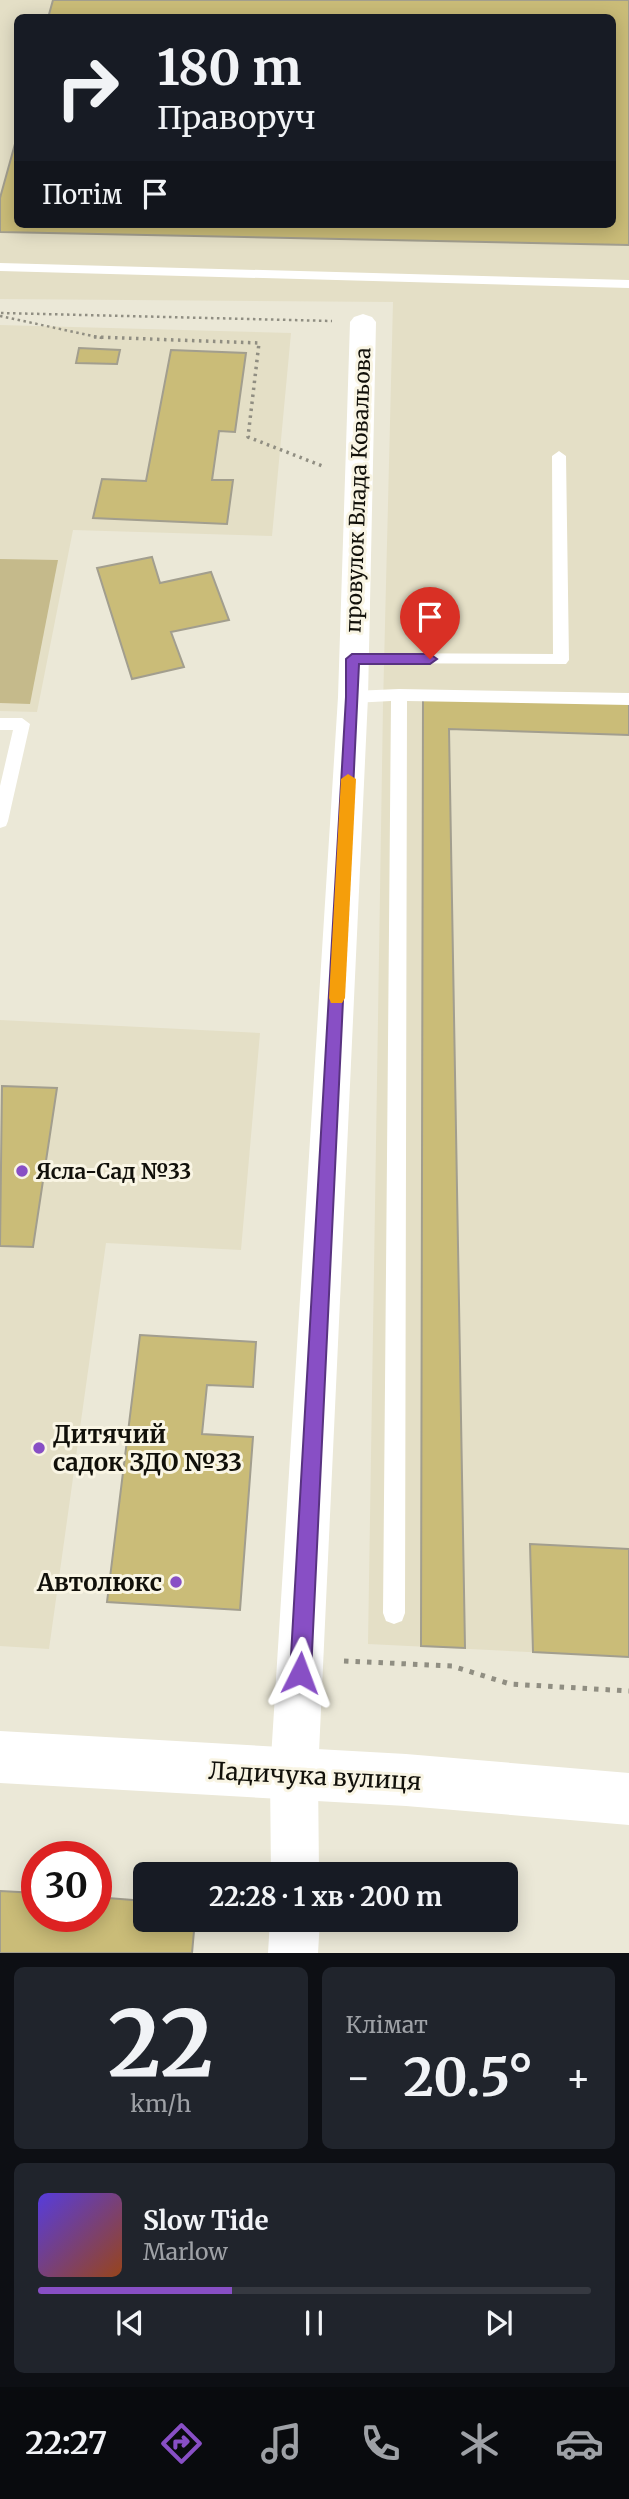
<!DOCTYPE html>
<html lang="uk">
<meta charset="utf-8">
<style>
:root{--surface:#171b24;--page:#20242c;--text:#f1f3f6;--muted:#9ea1a6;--line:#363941;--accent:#884fc5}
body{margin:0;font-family:Merriweather,serif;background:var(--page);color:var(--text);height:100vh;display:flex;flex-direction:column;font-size:26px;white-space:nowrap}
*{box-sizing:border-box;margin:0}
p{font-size:23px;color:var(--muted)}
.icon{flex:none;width:38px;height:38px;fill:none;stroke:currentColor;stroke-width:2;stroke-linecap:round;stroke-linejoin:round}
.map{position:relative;height:1953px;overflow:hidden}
.drawer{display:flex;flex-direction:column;gap:14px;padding:14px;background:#0d0f14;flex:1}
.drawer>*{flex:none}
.top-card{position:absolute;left:14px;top:14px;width:602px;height:214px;border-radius:10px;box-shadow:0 4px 18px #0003;background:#171b24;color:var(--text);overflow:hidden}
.speed{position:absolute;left:21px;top:1841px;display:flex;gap:14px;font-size:35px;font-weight:700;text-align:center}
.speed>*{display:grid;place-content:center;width:91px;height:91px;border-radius:50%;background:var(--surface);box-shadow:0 4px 18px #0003;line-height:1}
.speed .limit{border:10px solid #d22;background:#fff;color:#111}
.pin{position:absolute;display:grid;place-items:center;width:60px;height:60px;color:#fff;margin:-72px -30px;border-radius:50% 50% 50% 0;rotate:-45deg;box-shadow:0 0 7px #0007}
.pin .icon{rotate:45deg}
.me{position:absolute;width:77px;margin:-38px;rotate:3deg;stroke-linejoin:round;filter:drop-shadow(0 0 5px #0008)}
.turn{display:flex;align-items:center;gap:24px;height:147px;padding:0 28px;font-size:32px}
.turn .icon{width:91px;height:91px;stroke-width:2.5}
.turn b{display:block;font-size:49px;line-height:60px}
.then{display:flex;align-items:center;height:66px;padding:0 28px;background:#0003;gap:14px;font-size:26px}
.big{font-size:52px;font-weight:700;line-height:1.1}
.drawer .tile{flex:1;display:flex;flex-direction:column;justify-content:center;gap:10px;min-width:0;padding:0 24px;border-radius:10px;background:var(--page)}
.drawer .dial{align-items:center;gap:0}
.dial b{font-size:91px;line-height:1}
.song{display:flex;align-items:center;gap:21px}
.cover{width:84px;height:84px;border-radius:10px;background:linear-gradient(135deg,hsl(250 70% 55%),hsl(20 70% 35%))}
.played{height:7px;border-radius:4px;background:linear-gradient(90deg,var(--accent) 35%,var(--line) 35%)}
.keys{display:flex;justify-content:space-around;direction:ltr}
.heat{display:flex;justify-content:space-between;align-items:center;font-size:38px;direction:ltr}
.drawer .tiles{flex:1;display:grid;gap:14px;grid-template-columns:1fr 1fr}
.tile:last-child{grid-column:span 2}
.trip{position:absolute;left:133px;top:1862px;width:385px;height:70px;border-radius:10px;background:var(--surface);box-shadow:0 4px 18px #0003;font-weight:700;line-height:70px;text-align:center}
.dock{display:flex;height:112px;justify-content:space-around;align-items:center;background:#090b0e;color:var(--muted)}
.dock .icon{width:49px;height:49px}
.dock .on{color:var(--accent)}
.dock b{font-size:32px;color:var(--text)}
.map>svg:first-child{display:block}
.built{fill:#e4dfc6;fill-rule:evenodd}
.green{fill:#c5ba8b}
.building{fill:#cabc78;stroke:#a29e8e;stroke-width:2}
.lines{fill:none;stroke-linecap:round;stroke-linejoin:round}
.path-far2{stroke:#908e82;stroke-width:2.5;stroke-dasharray:2.5 3.5;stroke-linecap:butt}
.path-far1{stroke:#908e82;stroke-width:3.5;stroke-dasharray:2.5 4.5;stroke-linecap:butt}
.path{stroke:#908e82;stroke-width:5;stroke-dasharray:4.5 7;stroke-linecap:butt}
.lane{fill:#fff;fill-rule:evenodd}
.street{fill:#fff;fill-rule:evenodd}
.secondary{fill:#fff;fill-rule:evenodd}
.route{fill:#884fc5;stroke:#583380;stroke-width:2}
.slow{fill:#f59e0b}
.poi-dot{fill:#884fc5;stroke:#f9f5e4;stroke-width:2.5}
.labels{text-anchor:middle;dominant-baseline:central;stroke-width:6;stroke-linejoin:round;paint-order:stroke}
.street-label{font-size:21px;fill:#11100a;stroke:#f9f5e4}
.poi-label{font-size:21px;font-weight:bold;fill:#11100a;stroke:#f9f5e4;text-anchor:start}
.near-poi-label{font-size:24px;font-weight:bold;fill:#11100a;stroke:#f9f5e4;text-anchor:start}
.near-street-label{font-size:24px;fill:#11100a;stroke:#f9f5e4}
</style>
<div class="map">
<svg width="629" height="1953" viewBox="0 0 629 1953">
<rect width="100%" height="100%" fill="#ebe8d7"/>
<!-- built -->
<path class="built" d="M0 0H629V1657L368 1644 383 705 393 302 0 299ZM18 18H612V224H18Z
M0 325 291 333 272 536 73 530 37 712 0 711Z
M0 1020 260 1033 241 1250 106 1243 49 1649 0 1646Z"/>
<!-- green -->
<path class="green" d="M0 559 58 560 30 704 0 703Z"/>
<!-- building -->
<path class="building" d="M53 0H629V245L0 232V198L18 133V224H612V18H48Z
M79 348 120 350 117 364 76 363Z
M171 350 246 353 235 432 219 431 212 480H233L227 524 93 518 102 479 146 481Z
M152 557 160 583 211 572 229 620 171 632 184 667 132 679 97 568Z
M423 699 629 703V735L449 729 465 1648 421 1646Z
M2 1086 57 1088 33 1247 0 1246Z
M140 1335 256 1342 253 1387 207 1385 202 1434 253 1437 240 1610 107 1602Z
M530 1544 629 1549V1657L533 1652Z
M0 1891 37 1893V1916H96V1897L145 1901V1920H195L192 1953H0Z"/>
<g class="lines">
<!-- path-far2 -->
<path class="path-far2" d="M1 313 332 321
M0 316 102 338"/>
<!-- path-far1 -->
<path class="path-far1" d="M94 337 259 343 248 437 325 467"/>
<!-- path -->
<path class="path" d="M344 1661 452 1666 510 1684 629 1691"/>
<!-- lane -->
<path class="lane" d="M0 263 629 280V288L0 271Z
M559 451 566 456 569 660 566 664 347 663 344 659 352 653 553 654 552 456Z
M399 689 629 693V705L407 701 405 1613 402 1621 394 1624 386 1621 383 1613 391 701 353 703 345 697 353 691Z
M0 718H22L30 724 8 821 6 826 0 828V786L13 730H0Z"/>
<!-- street -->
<path class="street" d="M363 314 372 317 376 322 368 697 318 1774 319 1874H271L270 1774 338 697 350 322 354 317Z
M270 1920H320L318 1953H268Z"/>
<!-- secondary -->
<path class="secondary" d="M0 1731 406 1754 629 1773V1825L406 1806 0 1783Z"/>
</g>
<!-- route -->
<path class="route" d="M352 654H430L437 659 430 664H359L311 1673 308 1681 300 1684 293 1681 290 1673 346 697V659Z"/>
<!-- slow -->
<path class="slow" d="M348 774 356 779 345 998 342 1003H331L329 998 341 779Z"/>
<!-- markers -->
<g class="poi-dot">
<circle cx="22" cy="1171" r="7"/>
<circle cx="39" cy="1448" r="7"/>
<circle cx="176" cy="1582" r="7"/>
</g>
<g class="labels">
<!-- street labels -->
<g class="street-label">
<text transform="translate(358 490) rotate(-88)">провулок Влада Ковальова</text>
</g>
<!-- poi labels -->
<g class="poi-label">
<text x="36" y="1171">Ясла-Сад №33</text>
</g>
<!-- near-poi labels -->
<g class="near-poi-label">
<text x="53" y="1434">Дитячий<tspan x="53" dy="28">садок ЗДО №33</tspan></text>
<text x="162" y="1582" text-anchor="end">Автолюкс</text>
</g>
<!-- near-street labels -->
<g class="near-street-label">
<text transform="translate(315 1776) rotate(3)">Ладичука вулиця</text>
</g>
</g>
</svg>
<div class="speed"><div class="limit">30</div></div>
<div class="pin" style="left:430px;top:659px;background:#d93025"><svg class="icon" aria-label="arrive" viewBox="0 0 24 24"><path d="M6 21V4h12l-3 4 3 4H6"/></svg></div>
<svg class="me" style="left:300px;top:1673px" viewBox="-20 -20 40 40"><path d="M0-17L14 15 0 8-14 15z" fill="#884fc5" stroke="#fff" stroke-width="4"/></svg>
<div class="trip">22:28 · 1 хв · 200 m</div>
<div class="top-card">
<div class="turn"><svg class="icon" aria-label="right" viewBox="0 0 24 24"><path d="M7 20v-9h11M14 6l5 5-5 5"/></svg><div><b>180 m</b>Праворуч</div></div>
<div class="then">Потім<svg class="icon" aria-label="arrive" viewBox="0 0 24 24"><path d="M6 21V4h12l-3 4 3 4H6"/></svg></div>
</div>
</div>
<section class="drawer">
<div class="tiles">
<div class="tile dial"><b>22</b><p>km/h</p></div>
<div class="tile"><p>Клімат</p>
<div class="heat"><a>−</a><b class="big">20.5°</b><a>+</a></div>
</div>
<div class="tile">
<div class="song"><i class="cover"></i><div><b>Slow Tide</b><p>Marlow</p></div></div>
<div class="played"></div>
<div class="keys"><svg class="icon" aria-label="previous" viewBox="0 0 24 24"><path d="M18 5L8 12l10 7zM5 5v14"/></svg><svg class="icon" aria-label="pause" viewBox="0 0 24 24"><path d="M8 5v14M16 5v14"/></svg><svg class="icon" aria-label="next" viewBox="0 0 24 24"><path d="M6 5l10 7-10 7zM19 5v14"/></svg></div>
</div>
</div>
</section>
<nav class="dock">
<b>22:27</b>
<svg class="icon on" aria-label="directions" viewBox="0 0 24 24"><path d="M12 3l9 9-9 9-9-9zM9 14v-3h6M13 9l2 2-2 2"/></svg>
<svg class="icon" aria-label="music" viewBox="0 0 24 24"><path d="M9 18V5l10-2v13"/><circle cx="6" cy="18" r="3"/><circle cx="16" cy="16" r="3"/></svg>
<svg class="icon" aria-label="phone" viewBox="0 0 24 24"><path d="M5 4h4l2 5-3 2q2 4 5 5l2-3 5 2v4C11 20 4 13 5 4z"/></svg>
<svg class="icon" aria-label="climate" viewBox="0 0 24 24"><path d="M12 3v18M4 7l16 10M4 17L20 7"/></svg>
<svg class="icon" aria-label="car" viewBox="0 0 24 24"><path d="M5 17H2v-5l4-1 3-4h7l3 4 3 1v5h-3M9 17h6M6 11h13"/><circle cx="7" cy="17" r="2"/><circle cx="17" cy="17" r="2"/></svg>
</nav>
